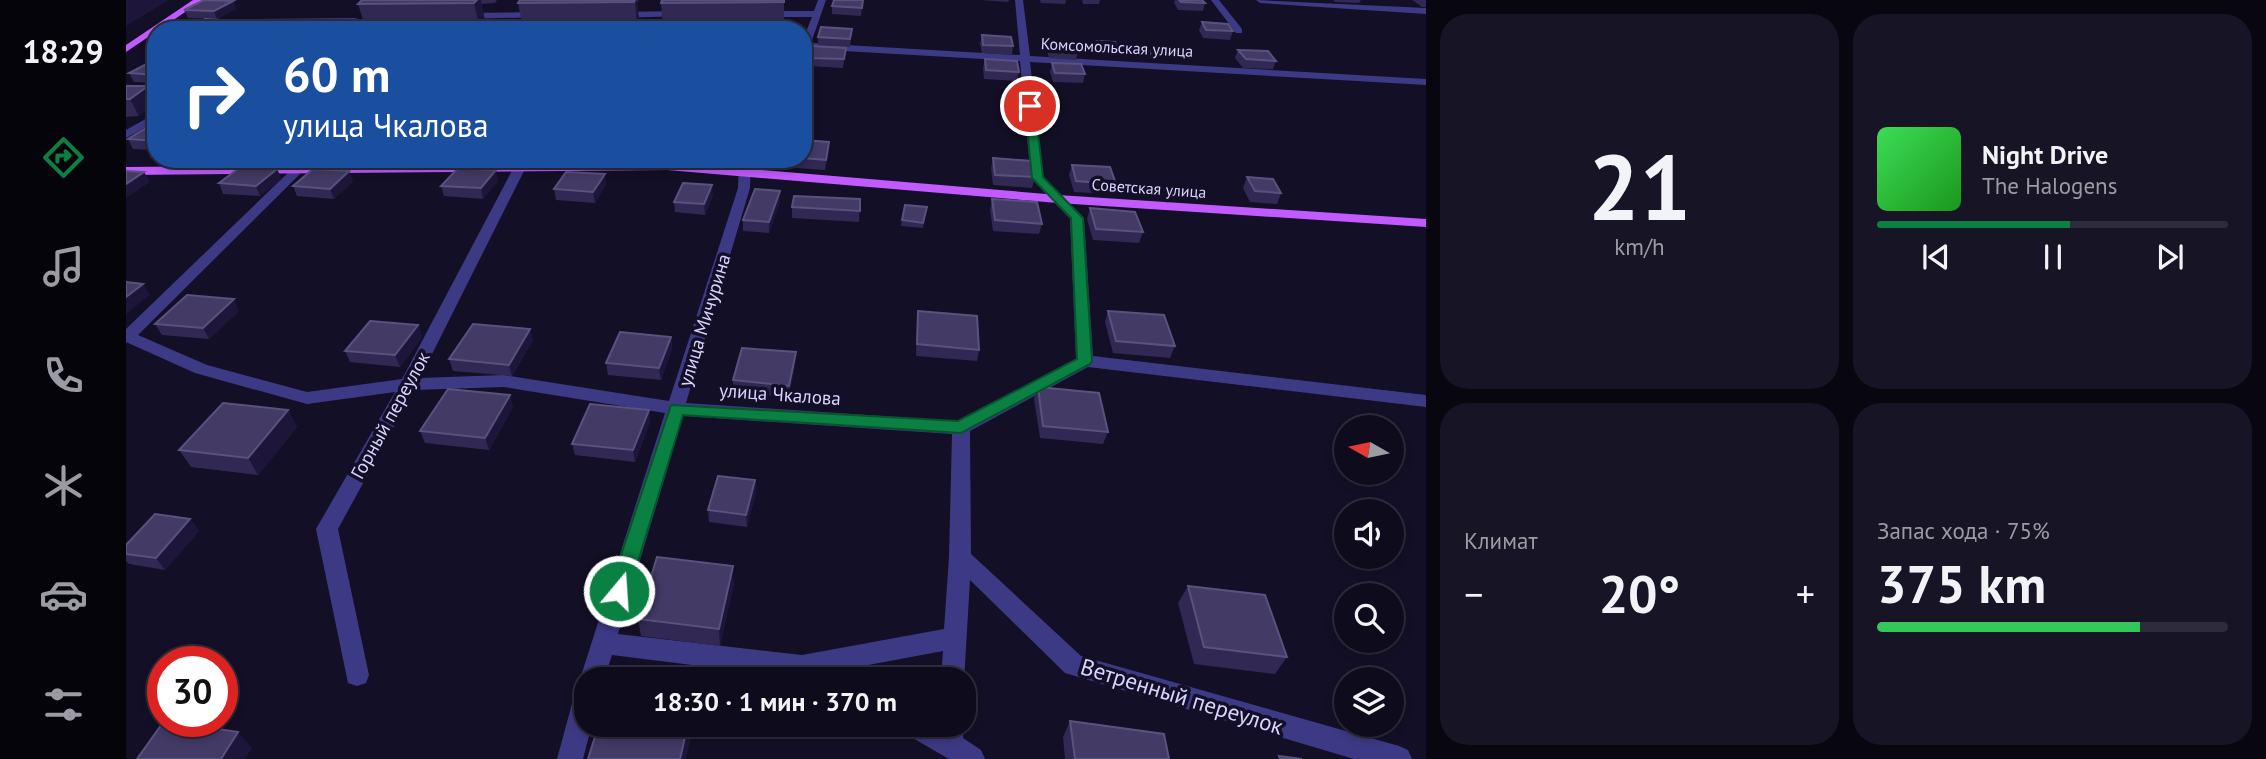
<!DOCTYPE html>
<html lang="ru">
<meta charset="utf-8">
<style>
:root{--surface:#0e0b1c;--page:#171425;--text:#f1f3f6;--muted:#9b9ba3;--line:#2e2b3b;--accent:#0b8043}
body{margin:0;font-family:"PT Sans",sans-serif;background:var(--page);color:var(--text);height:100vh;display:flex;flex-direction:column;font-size:26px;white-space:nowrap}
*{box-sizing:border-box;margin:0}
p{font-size:23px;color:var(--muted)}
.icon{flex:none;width:38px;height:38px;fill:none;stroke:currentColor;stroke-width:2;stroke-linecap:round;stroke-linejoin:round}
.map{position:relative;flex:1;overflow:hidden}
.sheet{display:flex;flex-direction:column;gap:14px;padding:14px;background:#08060f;width:840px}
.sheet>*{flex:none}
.hud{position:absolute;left:21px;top:21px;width:665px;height:147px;border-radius:28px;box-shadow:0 4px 10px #0003,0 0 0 2px var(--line);background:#1a4fa0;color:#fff;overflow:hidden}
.needle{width:46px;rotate:279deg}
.tools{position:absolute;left:1208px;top:415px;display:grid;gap:14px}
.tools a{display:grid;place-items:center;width:70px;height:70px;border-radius:50%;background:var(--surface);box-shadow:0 4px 10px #0003,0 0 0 2px var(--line);font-size:35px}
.speed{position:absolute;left:21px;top:646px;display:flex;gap:14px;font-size:35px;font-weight:700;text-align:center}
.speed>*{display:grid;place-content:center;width:91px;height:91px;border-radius:50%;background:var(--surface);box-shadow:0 4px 10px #0003,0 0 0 2px var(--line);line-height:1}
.speed .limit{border:10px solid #d22;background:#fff;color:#111}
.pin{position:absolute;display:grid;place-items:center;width:60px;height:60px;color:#fff;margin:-30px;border:4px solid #fff;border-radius:50%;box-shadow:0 2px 7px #0007}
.me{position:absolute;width:77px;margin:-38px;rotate:18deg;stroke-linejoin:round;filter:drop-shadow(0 0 5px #0008)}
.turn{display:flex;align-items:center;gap:24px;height:147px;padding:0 21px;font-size:32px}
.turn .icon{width:91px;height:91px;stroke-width:2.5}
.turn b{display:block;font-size:49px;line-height:60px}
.big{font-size:52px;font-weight:600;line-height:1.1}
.sheet .tile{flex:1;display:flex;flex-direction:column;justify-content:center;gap:10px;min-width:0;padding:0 24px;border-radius:28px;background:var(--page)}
.sheet .dial{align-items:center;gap:0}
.dial b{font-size:91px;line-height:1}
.song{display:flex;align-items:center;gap:21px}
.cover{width:84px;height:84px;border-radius:10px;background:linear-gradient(135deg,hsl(130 70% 55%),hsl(120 70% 35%))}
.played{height:7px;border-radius:4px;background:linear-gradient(90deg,var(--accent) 55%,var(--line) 55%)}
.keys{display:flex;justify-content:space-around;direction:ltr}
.heat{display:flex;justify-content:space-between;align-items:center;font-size:38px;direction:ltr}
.charge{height:10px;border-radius:5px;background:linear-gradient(90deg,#34c759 75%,var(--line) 0)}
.sheet .tiles{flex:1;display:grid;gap:14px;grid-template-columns:repeat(2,1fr)}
.trip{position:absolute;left:448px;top:667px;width:402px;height:70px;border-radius:28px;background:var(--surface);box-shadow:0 4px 10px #0003,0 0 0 2px var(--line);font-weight:600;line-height:70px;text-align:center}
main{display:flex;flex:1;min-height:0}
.tab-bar{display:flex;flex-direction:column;width:126px;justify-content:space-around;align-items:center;background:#06040b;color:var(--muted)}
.tab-bar .icon{width:49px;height:49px}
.tab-bar .active{color:var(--accent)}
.tab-bar b{font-size:32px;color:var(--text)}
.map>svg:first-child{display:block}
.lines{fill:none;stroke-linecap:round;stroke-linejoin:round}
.minor{fill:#3d3a85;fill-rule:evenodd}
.major{fill:#c25bff;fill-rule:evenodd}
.wall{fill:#312854}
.shaded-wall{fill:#1d163a}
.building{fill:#433a66;stroke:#5a527e;stroke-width:2}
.route{fill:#0b8043;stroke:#07532c;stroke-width:2}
.labels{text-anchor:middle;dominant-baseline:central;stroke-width:7;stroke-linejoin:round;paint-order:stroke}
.far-street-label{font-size:16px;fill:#d9d4ff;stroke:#130f26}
.street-label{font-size:19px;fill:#d9d4ff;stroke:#130f26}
.near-street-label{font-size:23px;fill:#d9d4ff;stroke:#130f26}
</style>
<main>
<nav class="tab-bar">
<b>18:29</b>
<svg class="icon active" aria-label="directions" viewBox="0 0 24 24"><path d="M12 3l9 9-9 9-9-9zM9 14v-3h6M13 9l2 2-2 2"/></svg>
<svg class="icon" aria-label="music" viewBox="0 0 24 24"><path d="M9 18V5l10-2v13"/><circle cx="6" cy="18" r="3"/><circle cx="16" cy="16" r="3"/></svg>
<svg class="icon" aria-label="phone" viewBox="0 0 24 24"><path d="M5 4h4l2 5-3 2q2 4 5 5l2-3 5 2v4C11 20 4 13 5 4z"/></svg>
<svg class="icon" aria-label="climate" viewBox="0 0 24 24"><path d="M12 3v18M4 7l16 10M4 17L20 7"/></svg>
<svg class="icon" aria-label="car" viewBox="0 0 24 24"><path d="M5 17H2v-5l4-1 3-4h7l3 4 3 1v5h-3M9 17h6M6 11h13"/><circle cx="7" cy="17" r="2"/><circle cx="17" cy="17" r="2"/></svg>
<svg class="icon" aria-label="filters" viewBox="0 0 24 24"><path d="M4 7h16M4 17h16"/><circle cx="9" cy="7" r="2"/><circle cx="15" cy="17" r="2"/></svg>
</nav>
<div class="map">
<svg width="1300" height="759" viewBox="0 0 1300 759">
<rect width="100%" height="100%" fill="#130f26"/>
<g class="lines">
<!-- minor -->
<path class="minor" d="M692 0H700L685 43 894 55 889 0H897L904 56 1300 79V85L904 62 917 177 958 218 967 356 1300 395V407L962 367 844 431 845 554 955 656 1273 746 1282 750 1286 759H1228L939 673 844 580 838 681V679H815L817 651 710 671 713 679H677L486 655 478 679H460V724H466L457 759H431L447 700 451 692 460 688 454 679 539 413 378 387 288 390 212 529 243 675 240 683 231 686 222 683 190 529 269 392 181 404 69 373 0 342V329L167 168 171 167 177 171 12 335 81 365 181 392 276 379 388 167 394 163 400 167 294 378 378 375 543 401 612 188 613 159H625L624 188 560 403 832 421 950 359 944 219 905 178 894 61 683 49 677 55V39L686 17H635L631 14 635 11H688ZM557 416 826 434 823 557 818 629 676 655 492 634Z
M1085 0H1093L1116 29V33H1110Z
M1130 0 1300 8V14L1134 3Z
M558 11 562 14 561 16 488 18 484 15 488 12Z
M418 12 422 15 421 17 334 19 330 16 334 13Z
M229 18 232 19V23L39 26 35 23 39 20Z
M0 89 30 91V97L0 95Z
M30 113V121L0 138V130Z
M774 724H838L837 738 855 750 859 759H823L778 733Z"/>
<!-- major -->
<path class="major" d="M67 0H77L0 52V45Z
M541 162 932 195 1300 219V227L932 203 541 170 0 175V167Z"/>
</g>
<!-- wall -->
<path class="wall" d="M236 0H371L369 3 355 4 359 21 354 28 240 29 232 4Z
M394 0H513L511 3 513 20 511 27 397 28 392 3Z
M658 0V27L537 28 535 3Z
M737 0 735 16 706 14V6Z
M854 0H883L882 2Z
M914 0H940L939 4 915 3Z
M956 0H974L973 4H957Z
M1049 0H1076L1079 3 1077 11 1052 10 1048 3Z
M1207 0H1235L1233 3 1209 2Z
M1286 0H1300V7H1296Z
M107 1 110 9 91 19 62 18 58 10Z
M1076 22 1107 31 1104 40 1077 38 1073 30Z
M726 29 724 47 692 46V37Z
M856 35 887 46 886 55 856 53 854 44Z
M922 41 952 51 950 60 923 58 921 50Z
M971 41 992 50 991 54 972 53 970 45Z
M1012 45 1034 54 1033 58 1014 57 1010 49Z
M720 48 717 68 683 66V58Z
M1112 50 1150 61 1147 69 1117 68 1109 58Z
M859 59 893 72 891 81 858 79 857 68Z
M30 61V83L8 82 3 73Z
M926 63 959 74 957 83 927 82 924 72Z
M0 86 13 116 0 117Z
M30 123V150L7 149 2 139Z
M677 140 703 142V152L699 170 657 167V159H677Z
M867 158 909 177 906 188 867 185 865 168Z
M946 165 990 184 987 194 948 192 943 175Z
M1121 177 1155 193 1151 204 1124 202 1117 188Z
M156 179 134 196 97 194 93 183Z
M227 181 208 199 171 196 167 186Z
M372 181 357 199 318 196 315 186Z
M480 184 469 203 430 200 428 189Z
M587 195 579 215 549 212 548 202Z
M734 199 733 222 666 218V207Z
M866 199 916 224 913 234 867 231 864 210Z
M654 201 643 233 617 231V220Z
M801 207 797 228 775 226 776 220Z
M964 208 1017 232 1013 243 967 240 961 219Z
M113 311 83 339 36 335 29 324Z
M792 311 853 350 851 361 790 356 791 322Z
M982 311 1049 346 1044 358 987 353 979 322Z
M292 325 296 337 274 367 224 362 219 351Z
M545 337 546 348 535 380 482 375 480 363Z
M407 340 386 376 327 371 323 359Z
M670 352 669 364 663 397 607 392V380Z
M912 387 982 432 977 444 914 438 908 399Z
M387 407 363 450 299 443 294 431Z
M162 410 171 427 132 475 65 467 53 450Z
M523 410 524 422 509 462 449 455 446 444Z
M629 480 630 492 621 527 583 522 582 510Z
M64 519 73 531 39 570 3 564 0 561V545Z
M608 583 594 646 515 636 512 619Z
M1062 586 1161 657 1149 674 1068 664 1052 603Z
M944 721 1043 759H939L937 737Z"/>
<!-- shaded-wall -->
<path class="shaded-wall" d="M0 0H43L0 26Z
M351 0H355L359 21 354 28 348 3Z
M509 0H511L513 20 511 27Z
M107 1 110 9 91 19 88 11Z
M109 21 112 29 111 30H92Z
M22 86 30 103 13 116 4 99Z
M703 142V152L699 170 700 160Z
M151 169 156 179 134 196 130 186Z
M370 170 372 181 357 199 355 188Z
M223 171 227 181 208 199 204 189Z
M18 172 24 182 0 198V184Z
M479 174 480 184 469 203 467 192Z
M586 185 587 195 579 215 578 204Z
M654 191V201L643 233V222Z
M17 284 24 295 0 314V297Z
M108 299 113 311 83 339 77 328Z
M292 325 296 337 274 367 269 355Z
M404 329 407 340 386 376 383 365Z
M545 337 546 348 535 380 533 368Z
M670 352 669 364 663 397V386Z
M384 395 387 407 363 450 359 438Z
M162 410 171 427 132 475 122 458Z
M523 410 524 422 509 462 507 450Z
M629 480 630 492 621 527 620 515Z
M64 519 73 531 39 570 30 558Z
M607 566 608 583 594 646 593 629Z
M562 724H568L560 759H554Z
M112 732 126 748 119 759H95Z"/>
<!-- building -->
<path class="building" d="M78 0 107 1 88 11 58 10Z
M236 0H351L348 3 232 4Z
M394 0H509L508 2 392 3Z
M536 0H658V2L535 3Z
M708 0H737L736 8 706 6Z
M1053 0H1076L1079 3 1055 2Z
M79 19 109 21 92 30H59Z
M1076 22 1102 24 1107 31 1080 30Z
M695 27 726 29 724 39 692 37Z
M856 35 885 37 887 46 857 45Z
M922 41 948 42 952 51 925 50Z
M971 41 989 42 992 50 974 49Z
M1012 45 1030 46 1034 54 1015 53Z
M686 46 720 48 718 59 683 58Z
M1112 50 1142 51 1150 61 1120 59Z
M859 59 891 61 893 72 860 70Z
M28 60 30 61V75L3 73Z
M926 63 955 64 959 74 929 73Z
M0 86H22L4 99H0Z
M28 123H30V141L2 139Z
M677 140 703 142 700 160 677 158Z
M867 158 906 161 909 177 869 175Z
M946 165 984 167 990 184 950 181Z
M116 166 151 169 130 186 93 183Z
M332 168 370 170 355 188 315 186Z
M187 169 223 171 204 189 167 186Z
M0 171 18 172 0 184Z
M440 172 479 174 467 192 428 189Z
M1121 177 1147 179 1155 193 1129 191Z
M557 183 586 185 578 204 548 202Z
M629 189 654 191 643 222 617 220Z
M668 196 734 199V211L666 207Z
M866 199 911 202 916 224 869 220Z
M779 205 801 207 797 223 776 220Z
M964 208 1009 212 1017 232 970 229Z
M0 282 17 284 0 297Z
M61 295 108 299 77 328 29 324Z
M792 311 851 316 853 350 791 344Z
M982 311 1038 315 1049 346 990 341Z
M244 321 292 325 269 355 219 351Z
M347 324 404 329 383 365 323 359Z
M494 332 545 337 533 368 480 363Z
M616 348 670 352 663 386 607 380Z
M912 387 973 393 982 432 917 426Z
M322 389 384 395 359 438 294 431Z
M97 403 162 410 122 458 53 450Z
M464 404 523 410 507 450 446 444Z
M592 476 629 480 620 515 582 510Z
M29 514 64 519 30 558 0 554V545Z
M531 557 607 566 593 629 512 619Z
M1062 586 1139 595 1161 657 1078 647Z
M38 721 112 732 95 759H11Z
M944 721 1038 734 1043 759H949Z
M473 724H562L554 759H462Z
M1153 756 1176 759H1154Z"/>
<!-- route -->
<path class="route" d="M904 103 909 106 917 177 957 218 966 361 964 364 835 433 557 415 503 591 500 597 493 599 486 597 483 591 545 405 832 421 951 359 945 218 906 178 899 106Z"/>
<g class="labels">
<!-- far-street labels -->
<g class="far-street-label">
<text transform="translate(991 47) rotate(3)">Комсомольская улица</text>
<text transform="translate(1023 188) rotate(4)">Советская улица</text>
</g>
<!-- street labels -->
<g class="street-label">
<text transform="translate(578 320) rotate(-73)">улица Мичурина</text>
<text transform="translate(654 394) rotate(4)">улица Чкалова</text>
<text transform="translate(264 415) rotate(-61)">Горный переулок</text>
</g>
<!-- near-street labels -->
<g class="near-street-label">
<text transform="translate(1056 696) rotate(17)">Ветренный переулок</text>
</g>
</g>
</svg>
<div class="tools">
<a><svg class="needle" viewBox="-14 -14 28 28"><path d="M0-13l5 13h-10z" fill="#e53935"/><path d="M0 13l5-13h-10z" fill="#9b9ba3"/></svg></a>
<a><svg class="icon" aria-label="sound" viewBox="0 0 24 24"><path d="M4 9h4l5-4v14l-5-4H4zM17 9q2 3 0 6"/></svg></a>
<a><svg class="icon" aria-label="search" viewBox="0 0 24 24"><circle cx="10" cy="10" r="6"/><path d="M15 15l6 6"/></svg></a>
<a><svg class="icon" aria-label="layers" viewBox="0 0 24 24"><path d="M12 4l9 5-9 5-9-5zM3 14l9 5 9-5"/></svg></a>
</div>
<div class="speed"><div class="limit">30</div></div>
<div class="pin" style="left:904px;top:106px;background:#d93025"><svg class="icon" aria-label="arrive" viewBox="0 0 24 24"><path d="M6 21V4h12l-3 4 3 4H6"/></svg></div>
<svg class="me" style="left:493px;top:591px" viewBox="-20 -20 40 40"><circle r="17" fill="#0b8043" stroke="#fff" stroke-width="3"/><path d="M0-11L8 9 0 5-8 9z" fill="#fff"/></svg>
<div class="trip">18:30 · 1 мин · 370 m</div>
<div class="hud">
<div class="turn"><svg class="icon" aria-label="right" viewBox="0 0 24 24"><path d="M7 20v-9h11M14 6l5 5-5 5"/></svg><div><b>60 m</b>улица Чкалова</div></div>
</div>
</div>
<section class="sheet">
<div class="tiles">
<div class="tile dial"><b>21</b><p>km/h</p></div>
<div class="tile">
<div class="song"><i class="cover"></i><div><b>Night Drive</b><p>The Halogens</p></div></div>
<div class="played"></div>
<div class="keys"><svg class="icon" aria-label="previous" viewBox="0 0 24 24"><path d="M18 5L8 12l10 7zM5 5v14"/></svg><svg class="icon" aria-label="pause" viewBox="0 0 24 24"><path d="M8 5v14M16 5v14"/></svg><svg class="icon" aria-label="next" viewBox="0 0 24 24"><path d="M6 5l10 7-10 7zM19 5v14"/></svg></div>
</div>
<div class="tile"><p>Климат</p>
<div class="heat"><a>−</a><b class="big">20°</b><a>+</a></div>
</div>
<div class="tile"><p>Запас хода · 75%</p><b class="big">375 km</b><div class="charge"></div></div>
</div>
</section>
</main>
